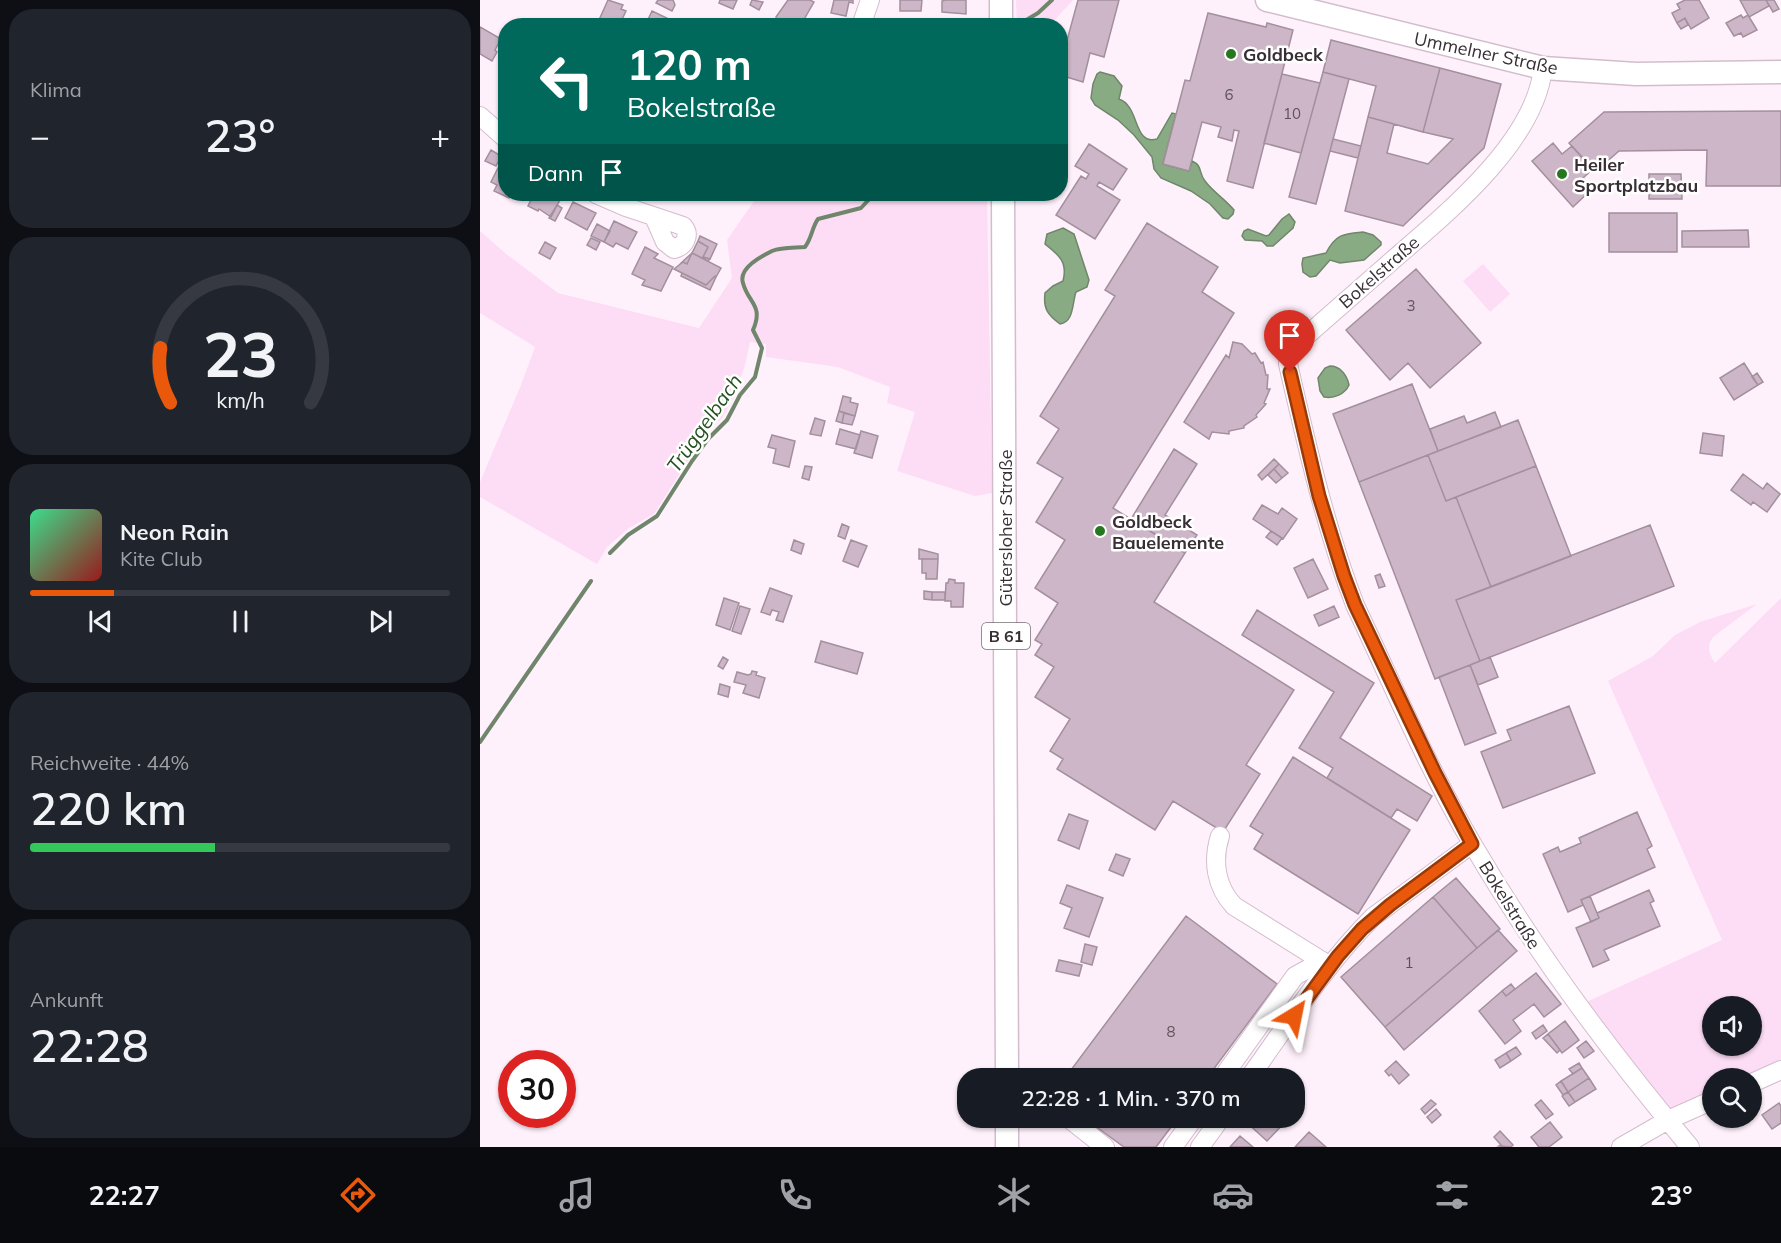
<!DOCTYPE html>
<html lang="de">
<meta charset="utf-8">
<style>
:root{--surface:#171b24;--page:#20242c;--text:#f1f3f6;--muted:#9ea1a6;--line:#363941;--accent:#ea580c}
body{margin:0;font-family:Mulish,sans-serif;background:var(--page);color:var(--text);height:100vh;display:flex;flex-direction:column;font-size:22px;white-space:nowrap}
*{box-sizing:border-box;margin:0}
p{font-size:20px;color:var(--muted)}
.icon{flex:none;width:33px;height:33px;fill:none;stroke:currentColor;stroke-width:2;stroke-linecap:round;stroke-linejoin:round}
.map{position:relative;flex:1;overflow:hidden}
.side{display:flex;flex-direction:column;gap:9px;padding:9px;background:#0d0f14;width:480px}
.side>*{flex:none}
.top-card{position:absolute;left:18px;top:18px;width:570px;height:183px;border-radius:24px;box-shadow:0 2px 4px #0004;background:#00695c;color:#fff;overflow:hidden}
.fabs{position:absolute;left:1222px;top:996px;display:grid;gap:12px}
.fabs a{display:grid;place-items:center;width:60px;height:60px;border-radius:50%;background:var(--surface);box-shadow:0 2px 4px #0004;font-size:30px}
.speed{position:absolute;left:18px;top:1050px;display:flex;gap:12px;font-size:30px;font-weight:700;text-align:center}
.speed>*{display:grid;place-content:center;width:78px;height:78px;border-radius:50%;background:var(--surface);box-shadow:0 2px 4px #0004;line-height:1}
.speed .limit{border:9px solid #d22;background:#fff;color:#111}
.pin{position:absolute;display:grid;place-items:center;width:51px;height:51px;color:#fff;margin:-62px -26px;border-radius:50% 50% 50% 0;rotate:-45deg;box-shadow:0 0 6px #0007}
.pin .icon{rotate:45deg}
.me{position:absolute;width:66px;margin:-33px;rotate:35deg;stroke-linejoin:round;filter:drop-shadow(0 0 4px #0008)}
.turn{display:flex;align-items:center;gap:21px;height:126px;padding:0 30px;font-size:27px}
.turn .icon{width:78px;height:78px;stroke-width:2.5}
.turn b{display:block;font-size:42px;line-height:51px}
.then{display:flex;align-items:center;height:57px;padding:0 30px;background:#0003;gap:12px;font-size:22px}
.big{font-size:45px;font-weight:600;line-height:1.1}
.side .widget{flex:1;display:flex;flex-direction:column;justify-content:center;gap:9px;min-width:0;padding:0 21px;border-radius:24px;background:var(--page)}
.side .dial{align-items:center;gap:0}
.dial svg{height:156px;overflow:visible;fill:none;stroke:var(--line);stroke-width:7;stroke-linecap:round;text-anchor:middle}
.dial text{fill:var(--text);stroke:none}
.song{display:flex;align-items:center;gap:18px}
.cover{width:72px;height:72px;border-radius:9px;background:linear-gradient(135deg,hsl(150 70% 55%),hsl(0 70% 35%))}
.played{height:6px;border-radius:3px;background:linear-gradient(90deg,var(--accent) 20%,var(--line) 20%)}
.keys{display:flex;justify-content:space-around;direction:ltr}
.heat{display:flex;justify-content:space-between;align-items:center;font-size:33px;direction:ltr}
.charge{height:9px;border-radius:4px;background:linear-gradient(90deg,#34c759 44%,var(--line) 0)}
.trip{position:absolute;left:477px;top:1068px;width:348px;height:60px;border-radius:24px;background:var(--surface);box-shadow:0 2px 4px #0004;font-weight:600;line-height:60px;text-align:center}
.menu{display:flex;height:96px;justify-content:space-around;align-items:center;background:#090b0e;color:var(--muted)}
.menu .icon{width:42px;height:42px}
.menu .on{color:var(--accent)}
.menu b{font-size:27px;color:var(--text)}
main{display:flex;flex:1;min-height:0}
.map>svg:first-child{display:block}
.green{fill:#fddcf5;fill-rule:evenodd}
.water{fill:#88ab84;stroke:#70866c;stroke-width:1.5}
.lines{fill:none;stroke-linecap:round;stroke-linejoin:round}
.stream{stroke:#70866c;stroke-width:4}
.building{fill:#ccb6c7;stroke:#a38f9e;stroke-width:1.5}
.minor-casing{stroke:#d3bdcd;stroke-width:20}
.major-casing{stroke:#d3bdcd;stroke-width:25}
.minor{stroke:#fff;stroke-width:18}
.major{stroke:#fff;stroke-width:22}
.route-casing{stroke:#983908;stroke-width:15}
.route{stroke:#ea580c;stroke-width:10}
.poi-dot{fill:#267720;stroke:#fff;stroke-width:2}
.labels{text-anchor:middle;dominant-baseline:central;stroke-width:5;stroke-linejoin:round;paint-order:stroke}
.number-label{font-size:15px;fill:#5d515a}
.shield{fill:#fff;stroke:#746d72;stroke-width:1.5}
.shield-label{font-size:16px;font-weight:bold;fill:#382f35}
.street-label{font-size:18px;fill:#382f35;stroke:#fff}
.poi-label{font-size:18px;font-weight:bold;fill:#382f35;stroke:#fff;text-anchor:start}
.water-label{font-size:20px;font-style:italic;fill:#20511c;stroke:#fff}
</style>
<main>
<section class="side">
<div class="widget"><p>Klima</p>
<div class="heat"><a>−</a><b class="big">23°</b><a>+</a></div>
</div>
<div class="widget dial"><svg viewBox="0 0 100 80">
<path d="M14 69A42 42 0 1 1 86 69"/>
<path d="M14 69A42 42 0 0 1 9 41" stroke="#ea580c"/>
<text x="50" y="56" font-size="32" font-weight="700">23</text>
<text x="50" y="72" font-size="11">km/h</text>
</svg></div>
<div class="widget">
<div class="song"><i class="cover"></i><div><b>Neon Rain</b><p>Kite Club</p></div></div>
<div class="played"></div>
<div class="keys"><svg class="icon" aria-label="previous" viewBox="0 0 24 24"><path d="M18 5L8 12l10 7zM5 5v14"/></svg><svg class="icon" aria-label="pause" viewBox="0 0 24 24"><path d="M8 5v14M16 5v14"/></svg><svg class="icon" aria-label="next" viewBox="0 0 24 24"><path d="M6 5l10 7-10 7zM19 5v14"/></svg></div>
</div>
<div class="widget"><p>Reichweite · 44%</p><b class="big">220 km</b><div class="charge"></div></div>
<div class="widget"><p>Ankunft</p><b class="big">22:28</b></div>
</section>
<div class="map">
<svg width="1301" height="1147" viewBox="0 0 1301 1147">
<rect width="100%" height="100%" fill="#fff1fb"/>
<!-- green -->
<path class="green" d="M536 0H593L569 26 537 25Z
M279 194H507L512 493 495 496 417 471 435 412 407 403 410 387 358 367 286 357V344L270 342 265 365 255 395 242 418 225 434 174 514 149 528 127 547 117 564 0 497V482L41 385 55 347 0 313V231L25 253 78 293 219 328 252 278 247 240Z
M1003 264 1030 294 1010 312 983 281Z
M1301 598V1064L1267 1078H1233V1093L1190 1112 1104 1003 1242 940 1128 681 1173 656 1195 635 1220 622 1277 604 1233 637C1226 647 1229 654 1235 663ZM1233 1006H1272V1046H1233Z"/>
<!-- water -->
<path class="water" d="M620 72 634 76 642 86 639 99C660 106 653 146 677 139L692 113 696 114 683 164 709 171 712 161C723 166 718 172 725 181 733 192 745 199 754 210L753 214 748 219 743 218 730 204 711 191 681 178 674 169 672 157 654 135 638 120 615 105 611 98 613 84 617 74Z
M809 214 815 222 813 228 793 246H787L782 241 765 240 762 236 764 231 768 229 786 236 789 235 802 219Z
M583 228 594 234 609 280 607 287 596 292C592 304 594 322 580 324 568 315 563 309 565 293L573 286 583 281C588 262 579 255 565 244L567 234Z
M883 232 893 235 901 242V245L884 260 860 263 850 260 836 276 830 277 823 272 822 264 823 258 846 253C856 234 863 234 883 232Z
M850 366C860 366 867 375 869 385 865 394 854 399 844 397L840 391 838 378 845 368Z"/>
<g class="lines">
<!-- stream -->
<path class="stream" d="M543 22 558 13 572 0
M130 553 148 535 177 516 212 461 228 439 247 420 260 395 275 377 282 348 273 330C284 305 268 303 263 283 258 268 282 256 292 251 302 247 315 248 325 247 332 238 332 227 338 219L381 208 394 194
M0 742 111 581"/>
</g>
<!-- building -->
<path class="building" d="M128 0 143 5 141 9 146 11 139 26H131L120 19 119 20Z
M178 0H193L195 5 192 11 176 3Z
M240 0H257L253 9 239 3Z
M272 0 283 2 279 10 270 5Z
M308 0H330L334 2 322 23 326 26H309L297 22 296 17Z
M354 0H373V3L369 2 366 16 351 13Z
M420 0H442L441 11H420Z
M465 0H486V14L462 12V1Z
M598 0H639L624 57 610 53 603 82 580 75V66Z
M1205 0H1219L1229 18 1211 29 1205 18 1197 23 1192 13 1200 9 1197 4Z
M1260 0H1286L1289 6 1269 17Z
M1286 0H1294L1299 9 1293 12Z
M172 11 191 20 188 26H165Z
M728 13 786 27 787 23 813 30 773 188 747 181 759 131 754 130 752 141 738 137 741 127 722 122 709 171 683 164 705 80 710 81Z
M1261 15 1263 18 1268 15 1277 30 1263 37 1261 33 1254 36 1246 23Z
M1205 18 1208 25 1201 29 1197 23Z
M0 27 21 39 15 50 17 52 12 61 0 54Z
M851 40 960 68 943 132 888 117 896 86 843 72Z
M960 68 1021 84 1004 148 923 226 865 211 888 117 914 124 907 153 948 164 973 139 943 132Z
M843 72 869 79 836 204 809 197Z
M802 74 840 83 821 153 784 143Z
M1301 111V186H1226L1227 150 1139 151 1115 172 1089 143 1124 112Z
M853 139 881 146 878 158 850 151Z
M1073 143 1082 154 1092 146 1113 169 1103 178 1113 188 1093 207 1052 161Z
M609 144 647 169 633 190 619 182 617 186 640 200 615 239 576 215 601 176 606 179 609 174 595 166Z
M11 150 21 156 16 166 5 161Z
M21 162 26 164V194H31L29 198 14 191 17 185 11 182Z
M1169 174H1201L1202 199H1169Z
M54 194H76L82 196 71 217 59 209 58 211 48 206Z
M93 202 116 213 107 230 85 218Z
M77 205 82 208 75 221 69 218Z
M1129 213H1197V252H1129Z
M134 221 157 232 148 249 136 243 133 247 124 242Z
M667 223 738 267 722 292 754 313 633 508 705 553 674 602 814 690 766 765 780 774 743 832 693 801 675 830 577 769 583 759 570 751 590 719 555 697 574 667 555 655 562 644 555 640 578 603 555 588 585 540 556 522 583 478 557 463 579 429 560 416 635 296 625 290Z
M117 224 130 231 124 242 111 236Z
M1268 230 1269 247H1202V231Z
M220 236 237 244 230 259 223 257 228 247 218 241Z
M111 238 120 242 116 250 107 245Z
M218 241 228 247 223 257 230 259 228 261 212 253 207 264 203 262 200 264 212 253Z
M65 242 76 248 70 259 59 253Z
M165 247 178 254 174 258 193 267 181 291 162 285 165 280 152 274Z
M212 253 241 268 236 277 235 276 226 285 194 269 203 262 207 264Z
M936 269 1001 343 950 388 928 363 910 380 866 330Z
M202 273 226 285 235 276 236 277 230 290 201 276Z
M753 342 762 344 772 354 775 353 781 363 783 362 786 375H788L787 389H790L784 403 786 404 776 415 777 417 764 426V428L749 431V434L732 432 729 439 704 422 746 355 749 358Z
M1264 363 1278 385 1254 400 1240 378Z
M1277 373 1283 382 1278 385 1272 377Z
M932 384 958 451 879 482 853 414Z
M363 396 371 398 370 402 378 404 375 416 359 411Z
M359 411 364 413 362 423 356 421Z
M1015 412 1021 427 958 451 950 429 984 416 987 423Z
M364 413 375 416 372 425 362 423Z
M335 418 345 421 341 436 330 434Z
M1038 420 1056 466 966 501 948 455Z
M360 429 380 435 376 449 356 444Z
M381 431 398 436 392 458 374 453Z
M1223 433 1244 436 1242 456 1220 453Z
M292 435 315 441 309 467 293 463 296 449 288 447Z
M694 449 717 464 685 515 717 535 705 553 651 519Z
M948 455 966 501 976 497 1011 587 976 600 1000 661 955 679 879 482Z
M794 459 799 464 782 480 778 475Z
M799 464 808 473 802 478 794 469Z
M325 466 332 467 329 480 322 478Z
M1056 466 1091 556 1011 587 976 497Z
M794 469 802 478 796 483 788 475Z
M1263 474 1283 489 1287 483 1300 494 1287 512 1273 502 1271 505 1251 490Z
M782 505 798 514 802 508 817 519 803 539 773 519Z
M362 524 369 527 365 539 358 536Z
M1170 525 1194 586 1000 661 976 600Z
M791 531 802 538 797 545 786 537Z
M314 540 324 544 321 554 311 550Z
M371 540 387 546 378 567 363 561Z
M439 549 458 554V559H439Z
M442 559H458L457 579H446V573H442Z
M833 559 848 589 828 598 814 568Z
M900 574 905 586 899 588 895 576Z
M469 579 475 580V583H484L483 607H471V601H465L466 583H468Z
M290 588 312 596 303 622 296 620 299 612 292 610 290 615 281 612Z
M444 591 452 592V600L444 599Z
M452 592H465V600H452Z
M244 598 259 603 250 630 236 625Z
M260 606 270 609 261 634 252 631Z
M854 606 859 617 839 626 834 615Z
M777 610 894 683 860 738 952 796 937 821 917 809 911 818 847 778 853 768 819 748 854 692 762 635Z
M341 641 383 653 377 674 335 662Z
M243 657 248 660 243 669 238 666Z
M1010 657 1018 677 998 685 990 665Z
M990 665 1016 733 985 745 959 677Z
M272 671 277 672 276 675 285 678 279 698 263 693 266 685 254 682 257 672 268 675 271 674Z
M240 684 250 687 248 697 238 694Z
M1089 706 1115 773 1023 808 1001 752 1031 740 1027 730Z
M813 757 930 830 878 914 774 849 783 834 770 826Z
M1157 812 1172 846 1167 849 1175 867 1101 900 1103 905 1088 912 1063 854 1078 847 1080 852 1101 843 1099 838Z
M589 814 608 821 599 849 578 840Z
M636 854 650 859 643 876 629 870Z
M976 878 1020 929 997 948 953 897Z
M587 885 623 898 609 937 584 928 592 908 580 903Z
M1169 890 1174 901 1170 903 1180 926 1124 950 1129 960 1113 967 1096 928 1119 918 1117 913Z
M1110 896 1119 918 1111 922 1101 900Z
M953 897 997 948 905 1027 861 977Z
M706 916 797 984 727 1078H585Z
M1018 930 1037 951 924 1050 905 1027Z
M605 944 617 947 612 965 601 962Z
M579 960 602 965 599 976 576 971Z
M1056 973 1081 1004 1064 1017 1054 1004 1033 1020 1041 1031 1025 1044 999 1011 1022 991 1026 996Z
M1031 984 1035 989 1026 996 1022 991Z
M1085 1021 1099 1040 1082 1053 1068 1034Z
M1063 1025 1067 1031 1056 1039 1052 1033Z
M1068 1034 1080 1050 1077 1053 1063 1038Z
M1106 1041 1114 1051 1104 1058 1097 1048Z
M1036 1047 1041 1054 1031 1061 1026 1053Z
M1026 1053 1031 1061 1020 1068 1015 1060Z
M916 1061 929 1075 919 1084 911 1074 909 1076 905 1071Z
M1099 1063 1102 1068 1093 1074 1089 1069Z
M1102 1068 1109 1078 1088 1092 1081 1081Z
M1109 1078 1116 1089 1095 1102 1088 1092Z
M1081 1081 1088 1092 1083 1095 1076 1085Z
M1088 1092 1095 1102 1089 1106 1082 1096Z
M951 1100 956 1104 945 1114 941 1109Z
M1061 1100 1073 1114 1066 1119 1055 1105Z
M1299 1103 1301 1106V1123L1292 1129 1282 1115Z
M956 1109 961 1115 952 1123 947 1117Z
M604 1118H698L676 1147H644Z
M765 1118H809L787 1141 764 1120Z
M1070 1122 1082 1137 1069 1147H1059L1051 1137Z
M1020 1131 1033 1145 1031 1147 1019 1146 1021 1145 1014 1137Z
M829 1132 846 1147H815Z
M760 1136 773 1147H750Z"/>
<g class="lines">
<defs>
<path id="minor" d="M381 26 390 0
M1063 68C1055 142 967 213 914 259 882 287 849 316 817 344L811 351 808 364C827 446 845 527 875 605 913 685 948 769 993 845 1056 953 1130 1052 1210 1147
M0 116 26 139
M116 194 146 207 203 226C211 235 205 246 194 249L185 242 174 217
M740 836C732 861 736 887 754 906L850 966
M742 1078 815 976 842 961
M769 1078C808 1024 845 965 893 917L992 844
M1272 1083 1301 1070
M588 1118 625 1147
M693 1147 714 1118
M720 1147 741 1118
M1141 1147 1188 1120 1233 1100"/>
<path id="major" d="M521 0V26
M787 0 1063 68 1156 74 1301 72
M523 194 527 1078
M527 1118V1147"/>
</defs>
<!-- minor casing -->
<use href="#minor" class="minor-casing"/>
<!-- major casing -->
<use href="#major" class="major-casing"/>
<!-- minor -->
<use href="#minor" class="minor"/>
<!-- major -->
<use href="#major" class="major"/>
</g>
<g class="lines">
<defs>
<path id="route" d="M810 372 839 496 864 576 875 605 955 773 992 844 910 905 882 929 858 956 814 1016"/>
</defs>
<!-- route casing -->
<use href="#route" class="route-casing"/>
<!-- route -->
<use href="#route" class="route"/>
</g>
<!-- markers -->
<g class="poi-dot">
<circle cx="751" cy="54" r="6"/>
<circle cx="1082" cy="174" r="6"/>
<circle cx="620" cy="531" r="6"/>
</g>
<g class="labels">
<!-- number labels -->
<g class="number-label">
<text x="749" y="94">6</text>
<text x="812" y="113">10</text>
<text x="931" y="305">3</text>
<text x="929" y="962">1</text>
<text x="691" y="1031">8</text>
</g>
<!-- shield labels -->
<rect class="shield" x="502" y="623" width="48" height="26" rx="4.5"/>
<g class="shield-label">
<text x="526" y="636">B 61</text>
</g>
<!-- street labels -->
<g class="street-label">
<text transform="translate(1006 53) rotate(12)">Ummelner Straße</text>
<text transform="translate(899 272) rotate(-41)">Bokelstraße</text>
<text transform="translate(525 528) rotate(-90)">Gütersloher Straße</text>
<text transform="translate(1030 905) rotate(58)">Bokelstraße</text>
</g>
<!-- poi labels -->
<g class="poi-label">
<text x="763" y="54">Goldbeck</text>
<text x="1094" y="164">Heiler<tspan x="1094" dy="21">Sportplatzbau</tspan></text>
<text x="632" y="521">Goldbeck<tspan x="632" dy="21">Bauelemente</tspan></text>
</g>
<!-- water labels -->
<g class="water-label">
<text transform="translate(224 423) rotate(-55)">Trüggelbach</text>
</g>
</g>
</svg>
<div class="fabs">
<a><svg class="icon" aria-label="sound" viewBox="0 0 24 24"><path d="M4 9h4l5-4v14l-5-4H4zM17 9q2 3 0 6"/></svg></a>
<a><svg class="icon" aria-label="search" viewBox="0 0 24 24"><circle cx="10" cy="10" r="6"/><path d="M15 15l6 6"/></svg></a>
</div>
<div class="speed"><div class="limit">30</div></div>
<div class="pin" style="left:810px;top:372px;background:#d93025"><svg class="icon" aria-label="arrive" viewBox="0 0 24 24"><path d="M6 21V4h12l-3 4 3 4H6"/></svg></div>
<svg class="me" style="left:814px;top:1016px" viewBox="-20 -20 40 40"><path d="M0-17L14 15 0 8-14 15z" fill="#ea580c" stroke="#fff" stroke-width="4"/></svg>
<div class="trip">22:28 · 1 Min. · 370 m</div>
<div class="top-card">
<div class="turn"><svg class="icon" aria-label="left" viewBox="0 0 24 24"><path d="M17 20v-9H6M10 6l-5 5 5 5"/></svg><div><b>120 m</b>Bokelstraße</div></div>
<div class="then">Dann<svg class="icon" aria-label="arrive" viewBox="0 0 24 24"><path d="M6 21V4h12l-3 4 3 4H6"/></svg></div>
</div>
</div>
</main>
<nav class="menu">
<b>22:27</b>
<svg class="icon on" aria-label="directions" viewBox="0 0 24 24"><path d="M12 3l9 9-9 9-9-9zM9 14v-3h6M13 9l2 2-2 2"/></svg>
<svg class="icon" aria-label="music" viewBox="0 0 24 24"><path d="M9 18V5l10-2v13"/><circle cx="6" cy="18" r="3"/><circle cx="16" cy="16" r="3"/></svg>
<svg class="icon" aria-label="phone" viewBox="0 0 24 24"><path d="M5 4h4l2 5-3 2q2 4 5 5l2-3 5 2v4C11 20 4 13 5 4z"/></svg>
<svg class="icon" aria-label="climate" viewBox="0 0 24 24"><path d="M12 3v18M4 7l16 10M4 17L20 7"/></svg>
<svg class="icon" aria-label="car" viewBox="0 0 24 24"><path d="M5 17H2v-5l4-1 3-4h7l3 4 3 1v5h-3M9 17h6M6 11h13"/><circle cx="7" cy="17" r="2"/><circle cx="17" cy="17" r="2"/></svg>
<svg class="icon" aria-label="filters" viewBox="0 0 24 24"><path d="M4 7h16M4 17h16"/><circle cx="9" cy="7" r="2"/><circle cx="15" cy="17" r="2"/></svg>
<b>23°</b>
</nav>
